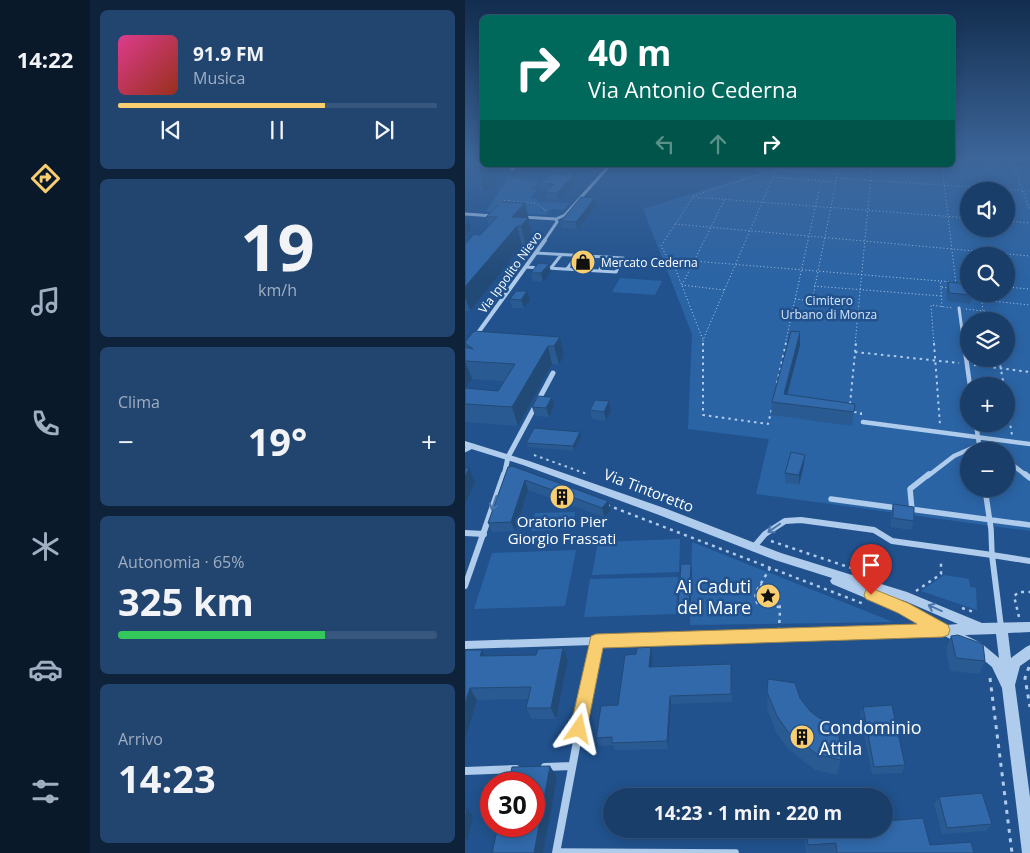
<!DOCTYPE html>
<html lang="it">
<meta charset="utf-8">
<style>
:root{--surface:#193e6a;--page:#224570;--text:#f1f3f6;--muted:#9faec1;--line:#37577e;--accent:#f8ce70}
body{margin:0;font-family:"Open Sans",sans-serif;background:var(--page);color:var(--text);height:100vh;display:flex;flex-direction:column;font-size:19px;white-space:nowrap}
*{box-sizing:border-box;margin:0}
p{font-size:16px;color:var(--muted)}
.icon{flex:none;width:28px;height:28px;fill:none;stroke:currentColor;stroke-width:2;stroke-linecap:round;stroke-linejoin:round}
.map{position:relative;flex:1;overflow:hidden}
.side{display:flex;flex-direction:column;gap:10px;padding:10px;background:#0e223a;width:375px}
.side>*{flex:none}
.guide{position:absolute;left:15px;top:15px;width:475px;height:152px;border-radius:8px;box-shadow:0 2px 12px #0003,0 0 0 1px var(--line);background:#00695c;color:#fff;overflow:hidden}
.controls{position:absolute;left:495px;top:182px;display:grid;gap:10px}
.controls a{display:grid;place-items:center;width:55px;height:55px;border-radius:50%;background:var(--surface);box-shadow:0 2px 12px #0003,0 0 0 1px var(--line);font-size:25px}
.speed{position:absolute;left:15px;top:772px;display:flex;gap:10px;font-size:25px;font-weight:700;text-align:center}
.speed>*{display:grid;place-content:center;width:65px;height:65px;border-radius:50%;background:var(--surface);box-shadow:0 2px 12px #0003,0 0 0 1px var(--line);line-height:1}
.speed .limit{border:8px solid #d22;background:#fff;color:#111}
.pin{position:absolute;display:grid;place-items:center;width:42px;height:42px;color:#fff;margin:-51px -21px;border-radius:50% 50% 50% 0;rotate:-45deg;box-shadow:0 0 5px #0007}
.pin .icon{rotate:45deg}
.me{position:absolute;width:55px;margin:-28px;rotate:11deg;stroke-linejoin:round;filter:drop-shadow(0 0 4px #0008)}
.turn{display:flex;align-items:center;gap:18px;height:105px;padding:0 25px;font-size:22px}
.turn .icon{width:65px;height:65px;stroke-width:2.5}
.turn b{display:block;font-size:35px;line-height:42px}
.lanes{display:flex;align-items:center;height:48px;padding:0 25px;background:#0003;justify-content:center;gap:25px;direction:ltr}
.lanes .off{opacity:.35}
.big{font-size:38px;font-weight:700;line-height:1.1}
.side .card{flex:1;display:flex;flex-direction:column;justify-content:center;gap:8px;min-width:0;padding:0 18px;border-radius:8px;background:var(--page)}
.side .dial{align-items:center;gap:0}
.dial b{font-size:65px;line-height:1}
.song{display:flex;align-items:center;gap:15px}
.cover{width:60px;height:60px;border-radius:8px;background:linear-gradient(135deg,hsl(330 70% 55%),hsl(10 70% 35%))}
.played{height:5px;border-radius:2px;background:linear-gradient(90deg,var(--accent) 65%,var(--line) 65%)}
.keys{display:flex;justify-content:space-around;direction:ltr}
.heat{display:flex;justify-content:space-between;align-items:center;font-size:28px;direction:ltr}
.charge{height:8px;border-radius:4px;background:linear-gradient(90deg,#34c759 65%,var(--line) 0)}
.trip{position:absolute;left:138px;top:788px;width:290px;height:50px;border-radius:25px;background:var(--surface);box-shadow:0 2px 12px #0003,0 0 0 1px var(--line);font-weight:700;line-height:50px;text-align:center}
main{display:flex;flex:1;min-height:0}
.dock{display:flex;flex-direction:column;width:90px;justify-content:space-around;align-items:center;background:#0a192a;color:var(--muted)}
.dock .icon{width:35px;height:35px}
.dock .current{color:var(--accent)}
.dock b{font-size:22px;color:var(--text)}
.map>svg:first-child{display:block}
.green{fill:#2b64a5;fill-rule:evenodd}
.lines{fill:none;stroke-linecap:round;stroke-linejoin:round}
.path-far3{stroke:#afccec;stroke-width:1;stroke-dasharray:1 2.5;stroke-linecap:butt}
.path-far2{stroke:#afccec;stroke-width:2;stroke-dasharray:2.5 4;stroke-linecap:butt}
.path-far1{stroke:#afccec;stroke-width:2.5;stroke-dasharray:3 4.5;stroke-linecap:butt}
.path{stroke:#afccec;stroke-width:3;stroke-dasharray:4 5.5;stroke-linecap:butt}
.service-far1{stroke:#afccec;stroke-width:3}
.service{stroke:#afccec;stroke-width:5.5}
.pedestrian-far2{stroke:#afccec;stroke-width:3}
.pedestrian-far1{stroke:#afccec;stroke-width:4.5}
.pedestrian{stroke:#afccec;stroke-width:5.5}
.minor-far4{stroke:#afccec;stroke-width:3}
.minor-far3{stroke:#afccec;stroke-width:4}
.minor-far2{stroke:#afccec;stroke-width:5}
.minor-far1{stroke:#afccec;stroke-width:6}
.minor{stroke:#afccec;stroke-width:8}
.tertiary{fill:#afccec;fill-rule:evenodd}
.wall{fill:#2a5a92;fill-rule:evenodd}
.shaded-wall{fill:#224a77}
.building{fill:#3169aa;stroke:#224a77}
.oneway{stroke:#4c77aa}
.route{fill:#f8ce70;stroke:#a18649}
.labels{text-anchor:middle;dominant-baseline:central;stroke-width:5;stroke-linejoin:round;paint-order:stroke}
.far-poi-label{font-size:12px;fill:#fff;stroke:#21528d;text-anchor:start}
.far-street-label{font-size:12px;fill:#fff;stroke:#21528d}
.far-park-label{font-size:12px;fill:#d4e5f9;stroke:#21528d}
.street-label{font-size:15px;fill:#fff;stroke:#21528d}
.poi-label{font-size:15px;fill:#fff;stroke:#21528d}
.near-poi-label{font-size:18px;fill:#fff;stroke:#21528d;text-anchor:end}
</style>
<main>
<nav class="dock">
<b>14:22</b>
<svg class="icon current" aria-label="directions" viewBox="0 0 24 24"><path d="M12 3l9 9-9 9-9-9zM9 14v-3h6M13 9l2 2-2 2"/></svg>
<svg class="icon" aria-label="music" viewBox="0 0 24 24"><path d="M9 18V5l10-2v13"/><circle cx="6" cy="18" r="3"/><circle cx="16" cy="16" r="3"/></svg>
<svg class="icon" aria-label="phone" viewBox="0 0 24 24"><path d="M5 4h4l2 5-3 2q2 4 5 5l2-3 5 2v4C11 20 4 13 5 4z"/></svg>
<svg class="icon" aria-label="climate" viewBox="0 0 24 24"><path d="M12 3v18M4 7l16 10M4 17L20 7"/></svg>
<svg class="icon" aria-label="car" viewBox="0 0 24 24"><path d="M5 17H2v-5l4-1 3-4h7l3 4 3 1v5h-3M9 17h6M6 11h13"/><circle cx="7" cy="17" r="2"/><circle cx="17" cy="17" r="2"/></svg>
<svg class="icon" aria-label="filters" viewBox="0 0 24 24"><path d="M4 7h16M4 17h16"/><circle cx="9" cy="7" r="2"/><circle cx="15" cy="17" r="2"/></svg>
</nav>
<section class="side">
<div class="card">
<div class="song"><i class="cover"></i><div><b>91.9 FM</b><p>Musica</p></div></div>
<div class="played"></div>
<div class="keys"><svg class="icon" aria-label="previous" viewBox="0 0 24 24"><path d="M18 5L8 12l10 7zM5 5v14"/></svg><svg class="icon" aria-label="pause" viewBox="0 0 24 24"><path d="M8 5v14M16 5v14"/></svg><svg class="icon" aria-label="next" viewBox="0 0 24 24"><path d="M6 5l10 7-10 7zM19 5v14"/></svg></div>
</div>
<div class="card dial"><b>19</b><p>km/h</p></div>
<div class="card"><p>Clima</p>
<div class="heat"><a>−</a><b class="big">19°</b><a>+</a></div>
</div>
<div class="card"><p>Autonomia · 65%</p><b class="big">325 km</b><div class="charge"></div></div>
<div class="card"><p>Arrivo</p><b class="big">14:23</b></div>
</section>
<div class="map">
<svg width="565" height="853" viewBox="0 0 565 853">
<rect width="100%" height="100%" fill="#21528d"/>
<!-- green -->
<path class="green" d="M488 160H546L565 168V531L291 494 304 439 223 429 227 334 178 209 318 165H488ZM504 191H541V229H504ZM504 256H541V294H504ZM504 321H541V359H504ZM504 386H541V424H504ZM504 451H541V489H504Z
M44 176 74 182 66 189 72 190 65 198 73 199 72 202 105 203 98 210 87 209 80 215 21 212Z
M155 278 197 281 190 295 147 292Z
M110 512 107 529 66 531 70 513Z
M215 539 214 572 127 575 133 542Z
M227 542 428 622 225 625Z
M111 550 100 606 9 609 27 553Z
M479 575 504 579 505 587 511 588 512 610 456 591Z
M213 577 211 614 119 617 125 579Z"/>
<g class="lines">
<!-- path-far3 -->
<path class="path-far3" d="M544 160 547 161 565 210
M488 162 565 168
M477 165 491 284
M312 170 372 174 371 182
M372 174 374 165
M308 177 356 181 320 345
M371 178 565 191
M228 196 302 172
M43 200 46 203 33 204 36 201Z
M45 201 70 203 81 210 79 212
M541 221 565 223
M210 224 565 256
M207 260 238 340
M476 281 504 284
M349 286 476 296
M476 287 475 281 203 259 196 246 228 197 504 218
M541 287 565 289
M259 290 217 285 260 199
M330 299 347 301 371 182 356 181
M517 300 565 305
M477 307 476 287 484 288
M501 309 518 311 516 294
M519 311 524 312 526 321
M238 345V340L311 170
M390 345 407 165
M469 345 466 305 488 308"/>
<!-- path-far2 -->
<path class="path-far2" d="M238 343V415L303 424 307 408
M469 343 475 425
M390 352 494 363
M534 359 539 386
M509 365 565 372
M312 383 321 343
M541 400 547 435
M385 404 391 343
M389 412 396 413V416
M69 455 122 474"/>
<!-- path-far1 -->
<path class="path-far1" d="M142 505 399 604
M306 541 389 569
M305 568 291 592 290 600 294 605 314 607
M295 585C319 593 315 607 314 628
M451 591 476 574V562
M497 608 509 612
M554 617 549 596 554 592H565"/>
<!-- path -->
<path class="path" d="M564 667 560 678 565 707
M525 678 547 853"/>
<!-- service-far1 -->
<path class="service-far1" d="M71 253 158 258 151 272 82 268
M61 267 75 268
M86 268 96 255
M102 269 111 256
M119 270 127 256
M134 271 142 257"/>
<!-- service -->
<path class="service" d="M91 851 271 852"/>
<!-- pedestrian-far2 -->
<path class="pedestrian-far2" d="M494 308 499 345"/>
<!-- pedestrian-far1 -->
<path class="pedestrian-far1" d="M499 343 505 386
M398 422 565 444
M511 424 515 451
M0 450 8 446
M541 460 562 476
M463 476 489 456 514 445 525 451"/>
<!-- pedestrian -->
<path class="pedestrian" d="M560 474 565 478
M520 489 526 529 527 555
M366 499 432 508
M445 509 565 525
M447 510 445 489 464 474"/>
<!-- minor-far4 -->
<path class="minor-far4" d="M296 165H306
M47 169 52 165
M0 214 28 216
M57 217 91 219 100 215 145 165
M79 241 92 222 91 219"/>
<!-- minor-far3 -->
<path class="minor-far3" d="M10 337 80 240"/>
<!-- minor-far2 -->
<path class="minor-far2" d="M39 476 43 457 88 373"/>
<!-- minor-far1 -->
<path class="minor-far1" d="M0 533 19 534
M288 548 300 534 320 521 336 520 409 530 427 541 527 555
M0 586 39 474
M536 627 527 555 565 561
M88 642 475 630"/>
<!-- minor -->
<path class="minor" d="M0 645 128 641
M80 767 107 766
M0 771 51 769
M91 853 131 641"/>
<!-- tertiary -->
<path class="tertiary" d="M0 441 64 461 202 509 316 553 442 592 517 623 565 622V632L543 633 546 658 561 647 565 645V659L555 666 550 685 565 797V853H557L537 688 527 667 508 651 434 612 367 584 365 581 367 578 310 560 194 515 58 465 0 447ZM412 593 440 601 493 624 481 625 442 604ZM531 634 534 658 516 643 500 635Z"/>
</g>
<!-- wall -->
<path class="wall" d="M0 160 31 173 30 174 32 185 19 191 0 187Z
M108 176 110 184 93 200 82 199 80 192 81 190H76L74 183Z
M130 198 131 206 112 229 97 228 96 221Z
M60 203 68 238 61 246H57L5 311H0V244L15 235 24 226 21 217Z
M86 272 78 282 68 281 66 273Z
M483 282 507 295 505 304 482 301 481 291Z
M62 291 65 300 59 308H47L45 299Z
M335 332V345L322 395 390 404 387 426 306 415 307 402Z
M95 337 99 355 94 365 87 364 53 426 0 422V347H1L0 342ZM7 379 39 381 33 391 0 388Z
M144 401 146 411 141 421 127 419 125 410Z
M89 406 84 417 70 416 67 407Z
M116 437 109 451 63 447 61 443Z
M339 464 334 485 320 483V473Z
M43 467 146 511 139 517 63 490 50 531 27 532 23 523Z
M428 504 449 521 446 530 426 527V514Z
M226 564 227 573 225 615H215L213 606Z
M486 636 520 661 514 674 485 671 481 649Z
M186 647 188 656 187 666 266 664 267 702 206 704 203 749 150 750 148 745 134 746 131 738 153 705 171 654Z
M98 648 103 660 91 719H67L61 708 63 699 12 700 0 740V650L20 656 71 655Z
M303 679 335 698 376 760 372 775 350 770 322 748 311 732 302 709Z
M398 707 440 765 437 773 407 774 395 715Z
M474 797 527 824 521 831 477 834 469 804Z
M421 821 465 845 509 853H341L338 829H419Z"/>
<!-- shaded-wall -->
<path class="shaded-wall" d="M18 165H29L31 173 30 174 32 185 19 191 13 167Z
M108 176 110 184 93 200 92 193Z
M130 198 131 206 112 229 111 222Z
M60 203 68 238 61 246 56 226H52L57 246 5 311 0 297V287L47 217Z
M4 221 6 229 0 236V224Z
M84 264 86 272 78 282 76 273Z
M62 291 65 300 59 308 56 300Z
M335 332V345L320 403 319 394Z
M95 337 99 355 94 365 89 346Z
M83 346 87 364 53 426 47 407Z
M0 361 7 379 0 389Z
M87 397 89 406 84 417 81 408Z
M144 401 146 411 141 421 139 412Z
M115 432 116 437 109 451 108 446Z
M340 455 339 464 334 485V475Z
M4 468 10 482 0 504V477Z
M60 480 63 490 50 531 46 522Z
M143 501 146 511 139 517 137 508Z
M226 564 227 573 225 615 224 606Z
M186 647 188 656 186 675 184 667Z
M98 648 103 660 91 719 86 708Z
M17 650 24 662 15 656Z
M5 688 12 700 0 740V704Z
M205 696 206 704 203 749 202 741Z
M85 766 92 777 78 853H69Z
M2 809 8 816 3 840 0 837V819Z"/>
<!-- building -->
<path class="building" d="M0 160H18V165L13 167 0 165Z
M104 172 108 176 92 193 80 192 89 184 74 183 89 173 100 175Z
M116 197 130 198 111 222 96 221Z
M36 202 60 203 47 217 63 218 56 226H52L0 287V244L9 234 15 235 32 217H21Z
M73 263 84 264 76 273H66Z
M483 282 504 284V294H507V295L484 293Z
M51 291H62L56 300 45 299Z
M9 331 95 337 89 346H83L47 407 0 404V388L33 391 50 364 0 361V347L8 349 0 343V342Z
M326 331 335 332 319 394 390 404 389 412 307 402Z
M73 396 87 397 81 408 67 407Z
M130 400 144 401 139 412 125 410Z
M69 428 115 432 108 446 61 443Z
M326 452 340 455 334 475 320 473Z
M47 466 143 501 137 508 60 480 46 522 23 523 43 467Z
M0 468H4L0 477Z
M428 504 449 507V521L428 518Z
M216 564H226L224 606H213Z
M493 635 518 644 520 661 491 658 486 636Z
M186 647 184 667 266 664V694L205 696 202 741 147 743V737L131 738 136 706 153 705 160 655 171 654 172 648Z
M98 648 86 708H61L66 687 5 688 0 704V650H17L15 656 71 655 73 649Z
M303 679 330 683 335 698 345 711 354 718 373 724 376 760 353 755 323 732 312 716 302 692Z
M427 705 440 765 409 767 398 707Z
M85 766 69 853H27L33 826H69V784H43L47 767Z
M517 793 527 824 482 828 474 797Z
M419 808 421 821 458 818 465 845 506 842 509 853H372L371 843 343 845 341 829H419Z
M0 809H2L0 819Z"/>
<!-- one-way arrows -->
<defs><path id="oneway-shaft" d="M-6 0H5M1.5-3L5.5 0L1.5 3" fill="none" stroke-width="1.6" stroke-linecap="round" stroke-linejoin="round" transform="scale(1.25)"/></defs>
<g class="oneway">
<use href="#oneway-shaft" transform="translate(29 503) rotate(109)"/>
<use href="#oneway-shaft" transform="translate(309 528) rotate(145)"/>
<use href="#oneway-shaft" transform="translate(470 608) rotate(-156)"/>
</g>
<!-- sky -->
<linearGradient id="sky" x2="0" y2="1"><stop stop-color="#122d4e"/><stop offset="0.57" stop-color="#3d669a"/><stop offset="1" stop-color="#3d669a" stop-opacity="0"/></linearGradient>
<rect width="565" height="279" fill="url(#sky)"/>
<!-- route -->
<path class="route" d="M406 588 443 603 483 625 485 630 483 635 478 637 138 648 122 729 120 735 114 738 108 735 105 729 126 636 131 634 452 624 433 613 401 599 399 595 401 590Z"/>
<!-- icons -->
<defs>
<symbol id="shop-disc" viewBox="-11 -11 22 22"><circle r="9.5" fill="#f8ce70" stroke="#21528d"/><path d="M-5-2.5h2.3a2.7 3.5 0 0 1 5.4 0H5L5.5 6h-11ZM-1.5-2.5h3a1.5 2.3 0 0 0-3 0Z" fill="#111"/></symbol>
<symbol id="building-disc" viewBox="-11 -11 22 22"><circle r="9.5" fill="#f8ce70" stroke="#21528d"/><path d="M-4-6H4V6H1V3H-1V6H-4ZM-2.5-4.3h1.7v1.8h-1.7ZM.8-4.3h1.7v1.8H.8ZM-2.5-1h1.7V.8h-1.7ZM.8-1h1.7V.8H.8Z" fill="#111"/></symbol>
<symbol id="sight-disc" viewBox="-11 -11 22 22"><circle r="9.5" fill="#f8ce70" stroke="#21528d"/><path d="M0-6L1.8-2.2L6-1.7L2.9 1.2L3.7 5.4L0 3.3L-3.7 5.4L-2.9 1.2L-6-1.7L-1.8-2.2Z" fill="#111"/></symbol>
</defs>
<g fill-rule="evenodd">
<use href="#shop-disc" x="104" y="248" width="28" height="28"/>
<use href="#building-disc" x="83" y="483" width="28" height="28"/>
<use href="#sight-disc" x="289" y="582" width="28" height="28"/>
<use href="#building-disc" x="323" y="723" width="28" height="28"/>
</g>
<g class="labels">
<!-- far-poi labels -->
<g class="far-poi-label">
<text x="136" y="262">Mercato Cederna</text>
</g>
<!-- far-street labels -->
<g class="far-street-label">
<text transform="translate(45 272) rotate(-54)">Via Ippolito Nievo</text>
</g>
<!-- far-park labels -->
<g class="far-park-label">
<text x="364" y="300">Cimitero<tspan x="364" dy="14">Urbano di Monza</tspan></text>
</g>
<!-- street labels -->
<g class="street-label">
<text transform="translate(184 490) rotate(21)">Via Tintoretto</text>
</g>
<!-- poi labels -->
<g class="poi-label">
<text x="97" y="521">Oratorio Pier<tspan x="97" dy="17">Giorgio Frassati</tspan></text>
</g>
<!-- near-poi labels -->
<g class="near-poi-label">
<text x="286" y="586">Ai Caduti<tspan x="286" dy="21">del Mare</tspan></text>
<text x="354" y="727" text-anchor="start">Condominio<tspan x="354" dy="21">Attila</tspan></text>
</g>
</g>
</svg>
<div class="controls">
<a><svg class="icon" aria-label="sound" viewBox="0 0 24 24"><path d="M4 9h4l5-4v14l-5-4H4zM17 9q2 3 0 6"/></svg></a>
<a><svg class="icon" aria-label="search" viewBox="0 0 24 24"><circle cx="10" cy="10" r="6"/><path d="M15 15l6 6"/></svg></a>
<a><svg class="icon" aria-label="layers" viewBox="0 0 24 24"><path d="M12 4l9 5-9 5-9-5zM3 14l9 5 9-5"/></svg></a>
<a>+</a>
<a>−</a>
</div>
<div class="speed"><div class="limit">30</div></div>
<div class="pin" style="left:406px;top:595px;background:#d93025"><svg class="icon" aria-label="arrive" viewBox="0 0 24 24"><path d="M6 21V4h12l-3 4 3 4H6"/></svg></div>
<svg class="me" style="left:114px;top:729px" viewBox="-20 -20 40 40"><path d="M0-17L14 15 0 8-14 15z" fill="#f8ce70" stroke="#fff" stroke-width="4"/></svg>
<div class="trip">14:23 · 1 min · 220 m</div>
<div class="guide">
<div class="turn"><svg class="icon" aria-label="right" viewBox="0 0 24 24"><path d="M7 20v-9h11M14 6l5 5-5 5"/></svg><div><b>40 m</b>Via Antonio Cederna</div></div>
<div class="lanes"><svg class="icon off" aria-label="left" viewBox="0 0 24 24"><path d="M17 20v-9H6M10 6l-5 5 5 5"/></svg><svg class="icon off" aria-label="ahead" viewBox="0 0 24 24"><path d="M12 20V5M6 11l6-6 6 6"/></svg><svg class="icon" aria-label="right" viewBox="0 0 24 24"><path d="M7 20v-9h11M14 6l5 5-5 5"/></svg></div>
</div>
</div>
</main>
